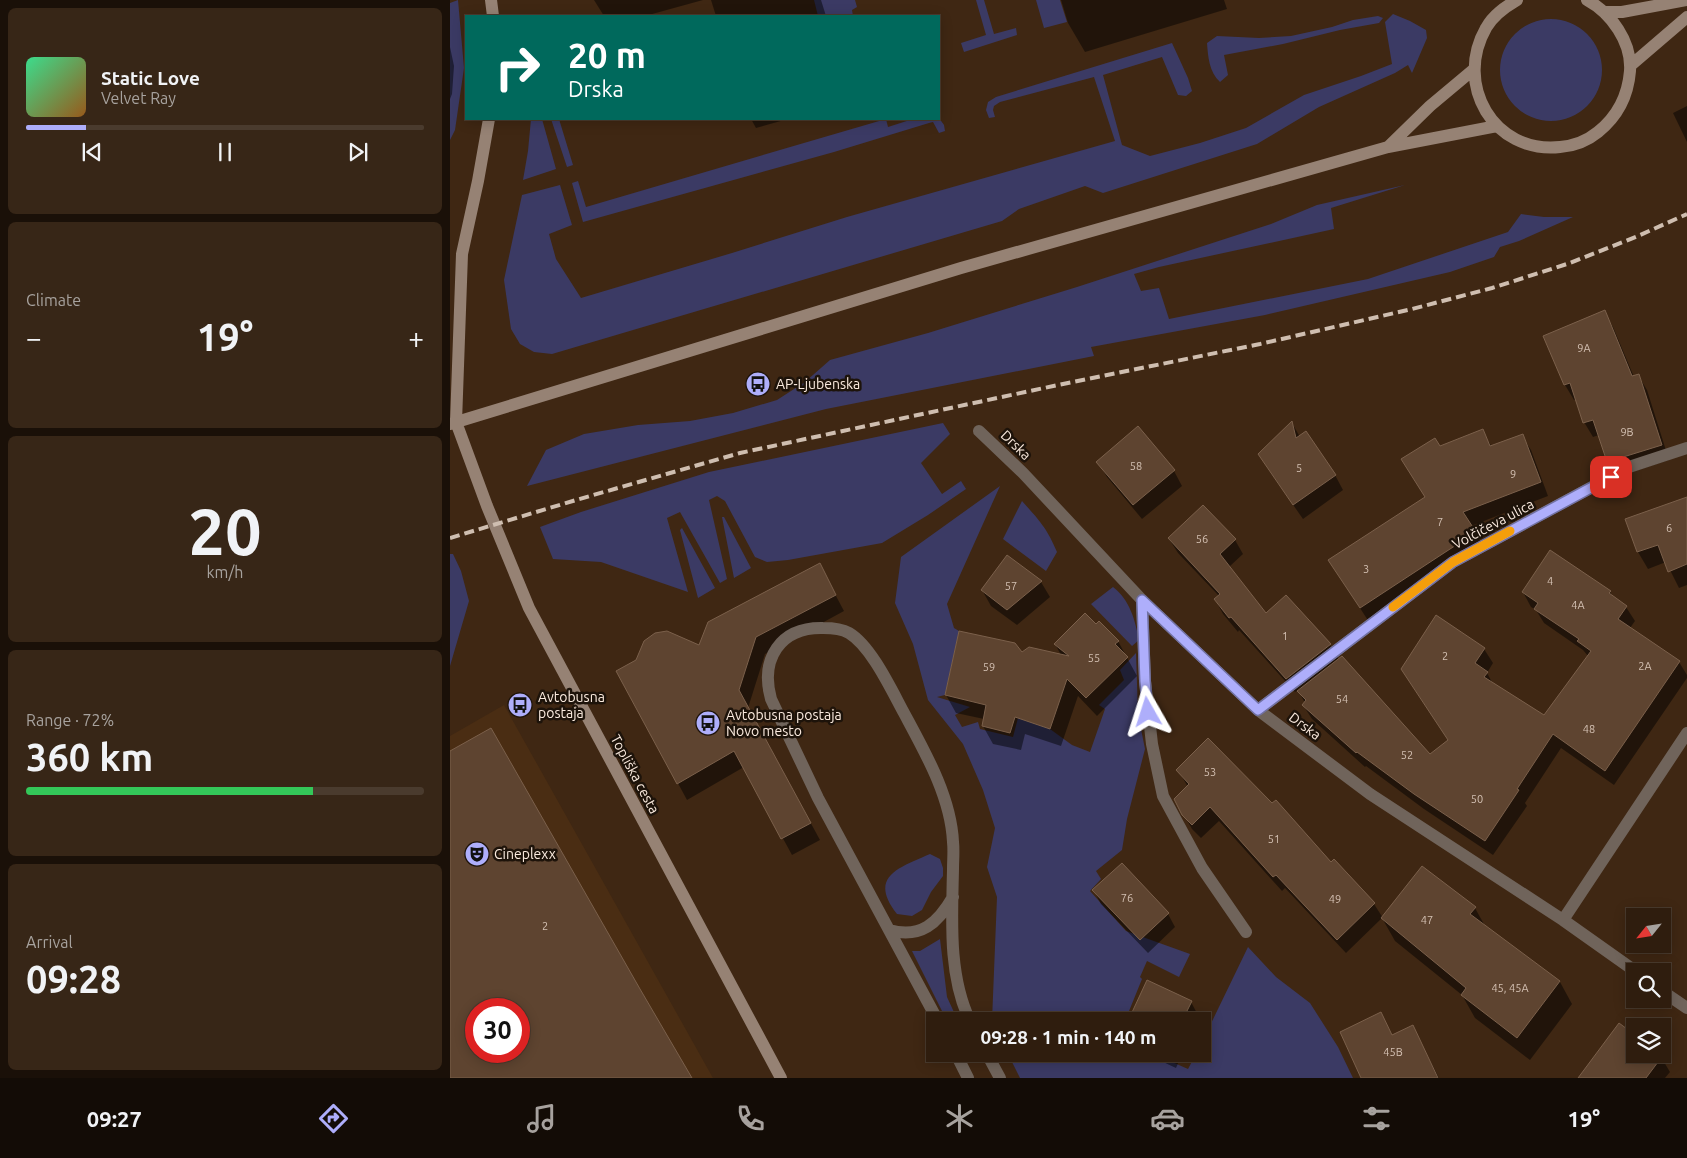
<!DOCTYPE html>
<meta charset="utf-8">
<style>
:root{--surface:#2f1d0e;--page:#372617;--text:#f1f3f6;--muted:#a7a29e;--line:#4a3b2e;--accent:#aeaefb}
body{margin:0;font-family:Ubuntu,sans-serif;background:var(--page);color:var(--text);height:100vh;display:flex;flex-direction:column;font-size:19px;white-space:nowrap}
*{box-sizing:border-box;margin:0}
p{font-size:16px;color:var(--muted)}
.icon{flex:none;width:28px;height:28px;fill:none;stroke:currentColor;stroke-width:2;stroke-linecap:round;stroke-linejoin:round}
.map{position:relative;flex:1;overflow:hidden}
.drawer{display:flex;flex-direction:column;gap:8px;padding:8px;background:#1a1008;width:450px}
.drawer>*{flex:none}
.hud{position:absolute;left:15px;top:15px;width:475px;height:105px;border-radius:0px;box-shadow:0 2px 12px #0003,0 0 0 1px var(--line);background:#00695c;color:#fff;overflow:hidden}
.needle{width:32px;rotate:240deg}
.controls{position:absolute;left:1176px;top:908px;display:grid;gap:10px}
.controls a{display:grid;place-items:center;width:45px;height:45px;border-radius:0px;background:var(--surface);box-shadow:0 2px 12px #0003,0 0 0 1px var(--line);font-size:25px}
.speed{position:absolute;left:15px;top:998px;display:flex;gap:10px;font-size:25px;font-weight:700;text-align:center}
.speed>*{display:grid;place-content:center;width:65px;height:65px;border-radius:50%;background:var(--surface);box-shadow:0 2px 12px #0003,0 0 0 1px var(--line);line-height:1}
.speed .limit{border:8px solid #d22;background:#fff;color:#111}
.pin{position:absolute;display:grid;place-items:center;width:42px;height:42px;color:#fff;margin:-21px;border-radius:10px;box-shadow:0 2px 8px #0006}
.me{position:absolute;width:55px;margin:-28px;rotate:354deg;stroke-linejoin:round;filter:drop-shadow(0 0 4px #0008)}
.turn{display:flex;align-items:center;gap:18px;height:105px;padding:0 20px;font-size:22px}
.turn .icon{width:65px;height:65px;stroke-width:2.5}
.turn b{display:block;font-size:35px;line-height:42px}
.big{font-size:38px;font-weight:600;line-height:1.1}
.drawer .tile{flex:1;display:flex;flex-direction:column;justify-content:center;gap:8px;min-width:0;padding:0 18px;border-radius:8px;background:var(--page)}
.drawer .dial{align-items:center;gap:0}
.dial b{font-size:65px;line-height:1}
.song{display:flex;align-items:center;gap:15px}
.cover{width:60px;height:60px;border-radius:8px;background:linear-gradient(135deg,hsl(150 70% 55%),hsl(30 70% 35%))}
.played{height:5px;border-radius:2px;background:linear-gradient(90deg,var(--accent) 15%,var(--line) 15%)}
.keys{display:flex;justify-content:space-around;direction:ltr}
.heat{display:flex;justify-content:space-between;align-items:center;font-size:28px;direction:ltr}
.charge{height:8px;border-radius:4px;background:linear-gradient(90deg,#34c759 72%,var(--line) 0)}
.trip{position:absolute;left:476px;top:1012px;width:285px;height:50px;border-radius:0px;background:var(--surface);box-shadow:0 2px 12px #0003,0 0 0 1px var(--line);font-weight:600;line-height:50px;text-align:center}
.menu{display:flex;height:80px;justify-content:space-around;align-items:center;background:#130c06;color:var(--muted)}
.menu .icon{width:35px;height:35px}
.menu .on{color:var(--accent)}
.menu b{font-size:22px;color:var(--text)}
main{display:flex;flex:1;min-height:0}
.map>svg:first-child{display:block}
.built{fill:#4a2d13;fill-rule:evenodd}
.green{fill:#3b3a64}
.shadow{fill:#0007;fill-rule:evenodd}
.building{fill:#5e4430;stroke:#7b604b;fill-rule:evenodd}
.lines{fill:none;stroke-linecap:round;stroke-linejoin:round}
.street{stroke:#70645b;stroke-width:12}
.secondary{stroke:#968274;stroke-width:12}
.rail{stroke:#cfbeb0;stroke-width:4;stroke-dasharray:10 5;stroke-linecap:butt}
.route-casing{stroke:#7171a3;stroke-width:12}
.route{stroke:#aeaefb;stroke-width:9}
.slow{stroke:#f59e0b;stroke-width:9}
.labels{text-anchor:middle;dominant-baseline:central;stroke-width:5;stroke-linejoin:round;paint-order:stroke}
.number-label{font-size:11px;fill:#d4c1b3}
.poi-label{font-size:14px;fill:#fbebdf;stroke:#1d130a;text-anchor:start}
.street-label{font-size:14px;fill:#fbebdf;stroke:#1d130a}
</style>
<main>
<section class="drawer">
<div class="tile">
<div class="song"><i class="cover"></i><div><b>Static Love</b><p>Velvet Ray</p></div></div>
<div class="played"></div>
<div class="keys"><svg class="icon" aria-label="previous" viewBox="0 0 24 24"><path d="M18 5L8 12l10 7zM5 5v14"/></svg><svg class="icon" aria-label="pause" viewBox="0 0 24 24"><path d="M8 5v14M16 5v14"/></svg><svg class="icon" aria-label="next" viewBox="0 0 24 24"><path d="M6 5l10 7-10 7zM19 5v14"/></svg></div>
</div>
<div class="tile"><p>Climate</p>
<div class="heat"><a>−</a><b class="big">19°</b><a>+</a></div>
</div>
<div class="tile dial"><b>20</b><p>km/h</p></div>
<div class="tile"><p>Range · 72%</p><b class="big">360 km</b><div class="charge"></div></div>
<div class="tile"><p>Arrival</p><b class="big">09:28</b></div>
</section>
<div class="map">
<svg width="1237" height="1078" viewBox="0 0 1237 1078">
<rect width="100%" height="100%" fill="#3f2713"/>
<!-- built -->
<path class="built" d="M54 705 263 1078H0V736ZM26 1009H69V1051H26Z"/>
<!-- green -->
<path class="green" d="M8 0 14 68 5 130 0 140V3Z
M364 0H405L407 7 402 10 403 16H368Z
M526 0H534L544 34 566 28 567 35 514 52 511 43 536 35Z
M586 0H610L617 22 594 28Z
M943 14 960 21 976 30 977 38 962 73 958 65 945 73 869 107 807 144 653 193 635 186 569 209 552 221 102 354 84 352 70 344 61 329 54 280 72 195 110 185 122 225 99 234 106 259 131 298 282 253 397 217 665 141 644 77 550 102 544 106 543 110 545 117 539 118 536 110 538 102 546 97 722 43 738 78 742 91 736 96 728 95 712 57 653 75 672 145 700 156 750 143 796 128 854 95 911 76 942 64 935 22Z
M928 16 933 18 929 23 890 30 833 44 774 55 778 75 770 82C759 72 758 56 757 43L767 36 809 38 841 36 882 27 903 20Z
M1050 70a51 51 0 1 1 102 0a51 51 0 1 1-102 0Z
M489 118 494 125 495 131 489 133 483 122 479 123 384 152 133 222 122 183 128 181 136 207 436 119 438 127 463 119Z
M81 119H92L106 169 73 180 78 151Z
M101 119H109L123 165 117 167Z
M955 185 881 208 884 229 709 267 684 274 691 291 709 288 719 319 918 279 1058 232 1071 214 1094 217H1123L1069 241 1050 247 1044 257 1000 272 815 315 641 347 644 356 376 409 77 486 96 450 134 434 188 425 240 421 283 413 327 400 355 382 380 360 478 333 627 287 821 224 867 205Z
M493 423 500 434 471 463 492 494 511 481 516 489 478 515 432 543 338 560 317 562 305 557 275 501 267 496 259 500 277 579 270 583 230 512 217 518 238 592 151 562 103 559 90 527 131 512 259 472Z
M550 486 497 604 504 628 509 631 495 695 487 697 520 707 505 715 512 727 528 722 530 729 563 737 568 718 600 729 622 745 640 752 655 709 649 705 674 680 670 670 686 653 688 714 695 749 677 819 672 850 646 871 651 879 640 891 676 931 740 954 729 977 697 961 690 977 692 979 675 1021H542L547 897 537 867 545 828 533 790 513 744 478 700 463 644 445 603 451 557Z
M572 501C589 520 597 528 607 552L596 571 553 539Z
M272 517H274L301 568 284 578Z
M232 528 265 588 248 598 230 530Z
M0 554H3L11 571 19 601 0 666Z
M663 587C680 600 685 620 689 640L682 646 641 604Z
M480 854 490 859 493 868V876L481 892 472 910 462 916 447 914C418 877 448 868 480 854Z
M490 939 497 997 508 1021H497L462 951H470Z
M798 947 826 977 860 1003 888 1047 903 1078H570L558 1054H704L738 1069 746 1054H752L753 1040Z"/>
<!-- shadow -->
<path class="shadow" d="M144 0H253L195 16H154Z
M261 0H371L376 16H266Z
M611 0H774L777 9 635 52 618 23Z
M0 47 4 66 2 94 0 99Z
M1237 106V142L1223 113Z
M301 119H338L306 128Z
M1154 312 1163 327 1184 377 1188 375 1197 390 1219 460 1167 477 1158 462 1149 435 1143 437 1134 422 1126 399 1124 400 1115 385Z
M842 423 850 437 885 475 893 490 853 519 818 469 809 454Z
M1032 431 1042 447 1072 436 1081 450 1098 496 1021 526 1033 546 919 622 888 574 976 498 989 447Z
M648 462 724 471 732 486 692 519 657 477Z
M1237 498V585L1229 588 1216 562 1198 569 1188 552 1176 520Z
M753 507 785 540 793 554 779 567 816 614 836 596 880 645 889 660 980 756 999 741 961 684 1034 649 1043 663 1037 673 1043 684 1094 717 1138 656 1133 650 1094 623 1086 610 1081 607 1073 592H1160L1164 598 1176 607 1185 621 1180 628 1229 662 1237 675V678L1164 785 1111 748 1075 803 1077 806 1043 855 974 809 916 766 915 767 862 719 853 705 855 703 848 690 845 692 789 630 788 632 773 614 765 599 769 596 728 553 719 539Z
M557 557 591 582 600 597 567 625 541 606 532 590Z
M378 581 394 611 315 654 298 708 370 840 342 855 294 767 237 800 168 672 250 647Z
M646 626 668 641 687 676 647 716 628 696 611 746 575 734 571 750 543 744 533 726 534 719 506 713 496 695 572 654 611 655 605 644Z
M0 753 241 1078H2L0 1075ZM26 1009H69V1051H26Z
M728 770 881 863 924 904 933 918 1025 908 1035 926 1110 982 1122 1004 1080 1060 1025 1018 1012 995 945 941 932 918 896 953 835 888 832 891 769 821 751 838 742 829 726 800 738 787Z
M644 891 718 914 725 927 698 953 651 904Z
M697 982 741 1002 749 1017 748 1021H679Z
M931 1014 943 1036 962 1026 989 1078H913Z
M1185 1037V1054H1208L1211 1057 1220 1072 1215 1078H1130Z
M696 1054H732L726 1068Z"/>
<!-- building -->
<path class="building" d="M1155 310 1182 376 1189 374 1212 445 1157 462 1143 420 1133 423 1120 383 1114 385 1093 336Z
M842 421 846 438 856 431 886 475 843 505 808 454Z
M688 426 725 470 683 505 646 462Z
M1033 429 1040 446 1073 434 1091 482 1013 512 1026 532 910 608 878 560 975 497 951 459 985 438 990 446Z
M1237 497V564L1218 572 1208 545 1187 552 1175 519Z
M753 505 786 539 770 554 816 613 836 595 881 644 836 679 781 617 779 618 764 599 770 594 718 538Z
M1100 550 1161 591 1159 593 1177 606 1168 619 1230 661 1155 771 1103 734 1067 789 1069 790 1035 841 964 794 907 752 906 753 852 705 856 700 847 691 892 656 980 754 998 740 951 669 986 615 1035 648 1025 663 1038 672 1034 677 1094 715 1141 651 1127 641 1129 639 1084 609 1088 603 1072 592Z
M557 555 592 581 557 610 531 590Z
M370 563 386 595 306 637 289 690 361 823 331 839 284 751 227 784 166 671 186 660 194 641 205 633 217 631 249 645 258 622Z
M635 613 646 624 649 621 669 641 665 644 678 657 636 698 617 679 600 729 565 717 560 733 532 726 536 705 495 695 509 631 565 643 572 652 579 647 619 656 604 644Z
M41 728 190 989 242 1078H0V751ZM26 1009H69V1051H26Z
M758 738 822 803 826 800 881 862 884 859 925 903 887 940 826 875 823 877 760 807 742 825 732 815 724 799 739 784 726 770Z
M672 863 719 913 690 940 642 890Z
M972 866 1026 907 1020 914 1110 981 1067 1038 1011 995 1016 988 931 918Z
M697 980 742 1001 732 1021H678Z
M931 1012 942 1035 963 1025 988 1078H911L890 1032Z
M1169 1023 1185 1035V1054H1214L1196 1078H1128Z"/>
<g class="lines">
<!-- street -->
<path class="street" d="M529 431 573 473 692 600 808 710 920 794 1113 920 1185 971
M692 600 695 681 702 744 713 796 752 868 796 932
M808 710 1003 562 1179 467 1237 448
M1113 920 1237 733
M439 930C471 939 488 923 503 897
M1212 991 1237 1008
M488 1021 368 798 321 699C310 659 330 627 373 628 380 628 392 629 399 633 421 646 441 689 454 713 475 752 501 797 503 842 504 851 503 860 503 869 502 919 498 975 520 1021
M506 1054 518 1078
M537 1054 550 1078"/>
<!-- secondary -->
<path class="secondary" d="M41 0 43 16
M1067 0C1055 7 1043 15 1036 28 1004 84 1043 154 1110 147 1124 146 1137 141 1148 132 1168 116 1178 96 1180 71 1182 42 1161 13 1137 0
M1155 12H1172L1237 0
M1180 66 1237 17
M39 119 28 181 12 254 6 422 37 506 79 608 331 1078
M938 147 980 106 1023 70
M0 424 511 268 938 147 1047 126"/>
<!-- rail -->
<path class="rail" d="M0 538 126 500 290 453 608 385 810 344 962 309 1042 288 1120 263 1188 236 1237 214"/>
</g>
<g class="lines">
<defs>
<path id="route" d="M698 712 695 681 692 600 808 710 1003 562 1161 477"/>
</defs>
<!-- route casing -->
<use href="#route" class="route-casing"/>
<!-- route -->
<use href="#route" class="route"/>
<!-- slow -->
<path class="slow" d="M943 607 1003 562 1060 531"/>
</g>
<!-- icons -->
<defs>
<symbol id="bus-disc" viewBox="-11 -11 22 22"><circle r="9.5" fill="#aeaefb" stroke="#1d130a"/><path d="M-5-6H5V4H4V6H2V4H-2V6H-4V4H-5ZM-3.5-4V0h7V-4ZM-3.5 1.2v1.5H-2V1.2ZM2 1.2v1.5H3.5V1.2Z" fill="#111"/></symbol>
<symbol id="theatre-disc" viewBox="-11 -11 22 22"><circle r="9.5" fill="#aeaefb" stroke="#1d130a"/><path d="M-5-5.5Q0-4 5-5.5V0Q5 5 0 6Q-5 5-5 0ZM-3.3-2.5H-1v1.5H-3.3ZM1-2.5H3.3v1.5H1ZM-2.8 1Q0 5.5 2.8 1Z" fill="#111"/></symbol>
</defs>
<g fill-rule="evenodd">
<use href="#bus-disc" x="294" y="370" width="28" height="28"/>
<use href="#bus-disc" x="56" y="691" width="28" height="28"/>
<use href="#bus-disc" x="244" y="709" width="28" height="28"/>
<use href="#theatre-disc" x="13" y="840" width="28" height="28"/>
</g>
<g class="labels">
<!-- number labels -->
<g class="number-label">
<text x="1134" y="348">9A</text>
<text x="1177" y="432">9B</text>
<text x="686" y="466">58</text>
<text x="849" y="468">5</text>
<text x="1063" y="474">9</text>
<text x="990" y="522">7</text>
<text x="1219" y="528">6</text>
<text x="752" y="539">56</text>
<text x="916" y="569">3</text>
<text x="1100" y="581">4</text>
<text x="561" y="586">57</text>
<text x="1128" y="605">4A</text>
<text x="835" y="636">1</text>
<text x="995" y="656">2</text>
<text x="644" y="658">55</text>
<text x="1195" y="666">2A</text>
<text x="539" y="667">59</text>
<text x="892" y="699">54</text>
<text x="1139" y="729">48</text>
<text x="957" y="755">52</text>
<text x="760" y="772">53</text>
<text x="1027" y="799">50</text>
<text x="824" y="839">51</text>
<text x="677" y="898">76</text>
<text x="885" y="899">49</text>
<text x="977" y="920">47</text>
<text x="95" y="926">2</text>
<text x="1060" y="988">45, 45A</text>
<text x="943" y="1052">45B</text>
</g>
<!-- poi labels -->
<g class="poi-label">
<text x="326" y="384">AP-Ljubenska</text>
<text x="88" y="697">Avtobusna<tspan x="88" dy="16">postaja</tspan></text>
<text x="276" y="715">Avtobusna postaja<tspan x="276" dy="16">Novo mesto</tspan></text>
<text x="44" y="854">Cineplexx</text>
</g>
<!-- street labels -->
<g class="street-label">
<text transform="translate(566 445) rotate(44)">Drska</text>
<text transform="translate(1043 524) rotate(-28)">Volčičeva ulica</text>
<text transform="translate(855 726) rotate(37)">Drska</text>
<text transform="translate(185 774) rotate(62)">Topliška cesta</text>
</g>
</g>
</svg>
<div class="controls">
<a><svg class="needle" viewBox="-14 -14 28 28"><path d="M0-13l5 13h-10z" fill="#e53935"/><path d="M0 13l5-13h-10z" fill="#a7a29e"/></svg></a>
<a><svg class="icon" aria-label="search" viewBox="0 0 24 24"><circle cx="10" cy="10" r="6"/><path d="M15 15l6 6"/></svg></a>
<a><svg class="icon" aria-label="layers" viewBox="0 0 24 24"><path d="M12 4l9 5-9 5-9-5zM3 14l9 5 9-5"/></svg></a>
</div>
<div class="speed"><div class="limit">30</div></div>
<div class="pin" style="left:1161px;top:477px;background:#d93025"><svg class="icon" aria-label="arrive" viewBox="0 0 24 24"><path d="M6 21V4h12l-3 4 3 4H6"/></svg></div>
<svg class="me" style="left:698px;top:712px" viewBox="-20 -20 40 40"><path d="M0-17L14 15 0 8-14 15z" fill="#aeaefb" stroke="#fff" stroke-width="4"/></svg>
<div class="trip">09:28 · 1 min · 140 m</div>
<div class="hud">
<div class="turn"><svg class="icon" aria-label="right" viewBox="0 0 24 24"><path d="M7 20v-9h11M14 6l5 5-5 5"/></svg><div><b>20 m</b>Drska</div></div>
</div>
</div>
</main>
<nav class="menu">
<b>09:27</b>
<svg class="icon on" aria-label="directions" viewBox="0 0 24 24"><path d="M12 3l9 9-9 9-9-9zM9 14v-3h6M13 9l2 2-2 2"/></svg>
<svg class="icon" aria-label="music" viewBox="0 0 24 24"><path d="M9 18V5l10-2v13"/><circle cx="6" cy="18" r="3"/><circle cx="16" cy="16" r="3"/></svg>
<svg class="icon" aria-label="phone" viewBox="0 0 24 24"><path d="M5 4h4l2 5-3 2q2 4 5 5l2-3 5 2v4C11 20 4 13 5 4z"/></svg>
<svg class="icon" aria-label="climate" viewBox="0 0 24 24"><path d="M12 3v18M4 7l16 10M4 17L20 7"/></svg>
<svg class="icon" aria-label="car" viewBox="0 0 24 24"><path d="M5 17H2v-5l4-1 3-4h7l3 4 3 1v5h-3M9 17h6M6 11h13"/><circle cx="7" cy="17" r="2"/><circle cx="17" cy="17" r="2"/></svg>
<svg class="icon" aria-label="filters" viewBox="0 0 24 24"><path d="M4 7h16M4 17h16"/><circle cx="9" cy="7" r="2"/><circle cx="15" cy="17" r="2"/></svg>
<b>19°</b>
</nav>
